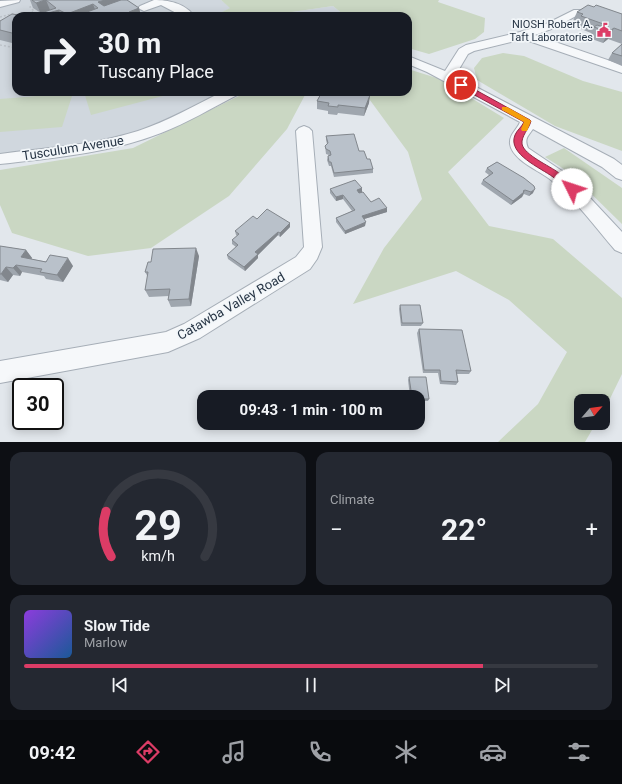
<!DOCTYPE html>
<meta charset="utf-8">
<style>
:root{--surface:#171b24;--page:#242831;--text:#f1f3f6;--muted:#9ea1a6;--line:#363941;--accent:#dc3c66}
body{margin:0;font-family:Roboto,sans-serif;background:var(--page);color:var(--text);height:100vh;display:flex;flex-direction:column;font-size:15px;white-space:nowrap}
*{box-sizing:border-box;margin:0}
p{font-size:13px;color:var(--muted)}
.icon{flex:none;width:22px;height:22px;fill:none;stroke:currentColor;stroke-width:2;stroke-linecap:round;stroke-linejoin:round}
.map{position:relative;height:442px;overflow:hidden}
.sheet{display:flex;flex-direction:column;gap:10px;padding:10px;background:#0d0f14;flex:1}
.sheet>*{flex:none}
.top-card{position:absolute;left:12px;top:12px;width:400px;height:84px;border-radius:12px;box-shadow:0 2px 10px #0003;background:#171b24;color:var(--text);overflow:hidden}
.needle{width:26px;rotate:62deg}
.controls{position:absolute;left:574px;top:394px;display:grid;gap:8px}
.controls a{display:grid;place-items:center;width:36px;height:36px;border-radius:8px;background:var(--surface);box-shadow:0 2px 10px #0003;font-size:20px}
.speed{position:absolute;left:12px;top:378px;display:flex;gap:8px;font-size:20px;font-weight:700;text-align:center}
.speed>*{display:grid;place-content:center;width:52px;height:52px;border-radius:50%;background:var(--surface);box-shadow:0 2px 10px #0003;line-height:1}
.speed .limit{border:2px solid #111;border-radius:6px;background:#fff;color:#111}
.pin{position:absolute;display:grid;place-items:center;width:34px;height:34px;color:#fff;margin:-17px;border:2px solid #fff;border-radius:50%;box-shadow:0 1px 4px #0007}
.me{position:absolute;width:44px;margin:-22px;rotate:311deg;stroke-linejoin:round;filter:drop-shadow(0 0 3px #0008)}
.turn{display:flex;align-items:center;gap:14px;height:84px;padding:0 20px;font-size:18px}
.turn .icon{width:52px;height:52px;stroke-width:2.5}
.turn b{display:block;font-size:28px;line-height:34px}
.big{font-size:30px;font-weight:700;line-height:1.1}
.sheet .widget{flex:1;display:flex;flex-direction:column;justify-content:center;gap:6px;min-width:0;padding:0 14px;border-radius:12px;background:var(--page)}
.sheet .dial{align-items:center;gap:0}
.dial svg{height:104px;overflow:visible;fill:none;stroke:var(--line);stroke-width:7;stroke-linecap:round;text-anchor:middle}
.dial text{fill:var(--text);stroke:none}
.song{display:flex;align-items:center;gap:12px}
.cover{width:48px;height:48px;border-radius:6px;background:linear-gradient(135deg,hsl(270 70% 55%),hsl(210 70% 35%))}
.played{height:4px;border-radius:2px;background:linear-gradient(90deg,var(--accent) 80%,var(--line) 80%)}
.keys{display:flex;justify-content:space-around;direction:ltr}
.heat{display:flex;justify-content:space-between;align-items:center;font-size:22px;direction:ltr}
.sheet .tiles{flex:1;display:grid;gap:10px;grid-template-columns:1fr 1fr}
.widget:last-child{grid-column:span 2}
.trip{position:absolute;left:197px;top:390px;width:228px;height:40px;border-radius:12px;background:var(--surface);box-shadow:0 2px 10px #0003;font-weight:700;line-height:40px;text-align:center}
.menu{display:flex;height:64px;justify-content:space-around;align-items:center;background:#090b0e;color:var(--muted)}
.menu .icon{width:28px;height:28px}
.menu .active{color:var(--accent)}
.menu b{font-size:18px;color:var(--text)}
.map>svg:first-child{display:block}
.built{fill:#d0d7de}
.green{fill:#cad7c3}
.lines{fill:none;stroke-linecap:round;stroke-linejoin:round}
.minor-casing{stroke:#a6aeb7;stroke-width:2}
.path{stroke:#bcc2c8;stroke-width:1.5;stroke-dasharray:2 2;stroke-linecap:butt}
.minor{fill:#f6f8fa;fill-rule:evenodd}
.wall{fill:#9fa6ae}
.shaded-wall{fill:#82878d}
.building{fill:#b9c1ca;stroke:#82878d}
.route{fill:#dc3c66;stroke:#8f2742}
.slow{fill:#f59e0b}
.labels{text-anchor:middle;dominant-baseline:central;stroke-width:3.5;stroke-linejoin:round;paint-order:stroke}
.far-poi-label{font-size:11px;fill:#283646;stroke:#f2f6f9;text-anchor:end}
.street-label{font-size:13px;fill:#283646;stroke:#f2f6f9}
</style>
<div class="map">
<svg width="622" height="442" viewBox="0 0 622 442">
<rect width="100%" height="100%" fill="#e2e7ec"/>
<!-- built -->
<path class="built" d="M0 0H221L231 8 214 16H16V92H232L145 134 0 159Z
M333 6 345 16H282L292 12Z"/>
<!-- green -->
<path class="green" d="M221 0H439L438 2 485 18 484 32 475 39 429 54 408 48V16H345L333 6 292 12 282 16H214L230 8Z
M503 53 524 56 583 81 622 92V151L555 126 477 80 474 68 482 58Z
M408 69 440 79 504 118 448 172 489 226 553 239 622 298V374L603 413V401H581V423H596L585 442H498L538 404 567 352 509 300 456 271 353 304 384 248 422 199 408 152 364 92H408Z
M84 92H178L91 115Z
M247 92H329L305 95 287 129 229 196 151 248 88 256 12 233 0 205V170L133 148Z
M73 93 62 127 0 132V99Z
M564 148 622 188V224L570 173 545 157Z"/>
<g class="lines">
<defs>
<path id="minor" d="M20 0 19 2 0 7V1Z
M154 0C168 0 185 3 194 16H182L161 5 144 11 138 8 140 6Z
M574 10H594L622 17V24L593 16H576L554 28 535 35 622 65V73L523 39 474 51 468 54 455 76 614 159 622 165V180L616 178 602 167 533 129C528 136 524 139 528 148L562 171 578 185 622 232V253L615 250C595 227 575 199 551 180 540 171 512 160 510 144 509 134 517 130 520 122L427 72 408 64V56L445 71 459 49 466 45 520 32 546 24Z
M222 92H239L237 95C212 108 187 123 161 133 110 153 54 158 0 164V154C46 148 94 145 138 131 168 121 194 106 222 92Z
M304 126 309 128 312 131 322 247 317 259 310 269 200 338 168 352 0 383V361L166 332 184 324 296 257 304 247 296 131 299 128Z"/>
</defs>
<!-- minor casing -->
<use href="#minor" class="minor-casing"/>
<!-- path -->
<path class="path" d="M28 15 34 11 30 7 36 6
M0 17 12 14 31 16
M0 45 16 48"/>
<!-- minor -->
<use href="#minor" class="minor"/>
</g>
<!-- wall -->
<path class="wall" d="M30 0H127L139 8 141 16H37L41 13 33 8Z
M594 7 622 14V44L608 39 603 43 589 38 591 33 576 27 577 25 572 23 577 12Z
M16 16V44L0 40V21Z
M622 44V66L608 60 612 53Z
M322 92H346V95L369 103 364 116 338 113 337 115 328 114V111L317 109V101Z
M326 136 359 151 367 159 373 169V173L334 177 331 166H329L327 160 328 156 329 155 326 154 325 146 327 144 326 140Z
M497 162 533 193 529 196 524 194 522 197 511 205 481 184 483 180 489 175 485 172 487 168Z
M362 188V193L371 202 387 208V212L364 219 365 226 345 234 336 222V218L352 211 343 199 336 201 330 193V189Z
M290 227 280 237 278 235 258 255V258L245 271 228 259 227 255 236 247 232 244V240L237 236 236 235 235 231Z
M0 246 26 250 32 258 31 259 73 266 63 282 46 279 44 276 22 272 20 276 13 275 8 282 0 280Z
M199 256 191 306 171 307 168 300 169 296 149 297 145 290 148 277 145 272Z
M400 305 423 323 421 326H401L399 309Z
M419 329 471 371 469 374H457L458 382 456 385 440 384 438 373H423L417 333Z
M409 377 429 399 428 401H418V397H410L408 380Z"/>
<!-- shaded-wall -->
<path class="shaded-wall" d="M45 0H46L50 10 41 14 36 3Z
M105 0H123L102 13 98 2Z
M93 4 97 15 94 16H68L67 14Z
M139 8 141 16H123L129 12Z
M59 10 61 16H46L45 14Z
M614 28 608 39 603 43 608 32Z
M370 95 369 103 364 116 365 108Z
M362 188V193L356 195 357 190Z
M535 189 533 193 529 196 531 192Z
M525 190 522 197 511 205 513 201Z
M343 195V199L336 201V197Z
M387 208V212L361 220 362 216Z
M366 222 365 226 345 234V231Z
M290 223V227L280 237V233Z
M278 232V235L258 255V258L245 271 244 267 255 252Z
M196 248 199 256 191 306 189 299Z
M26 250 32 258 27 265 21 257Z
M68 258 73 266 63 282 57 275Z
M16 265 22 272 20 276 13 268Z
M6 267 13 275 8 282 1 274Z"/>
<!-- building -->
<path class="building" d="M32 0H45L36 3Z
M46 0H105L98 2 104 6 121 0H127L139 8 129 12V14L123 16H76L98 8 93 4 67 14 59 10 45 14 54 16H37L41 13 56 8Z
M588 5 594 7 596 5 622 14V31L614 28 608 32 594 27 597 25 607 28 609 26 581 16 583 14 577 12Z
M12 14 25 16H16V34L0 30V21Z
M622 44V56L612 53Z
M322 92H346L345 94 351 95 352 92 370 95 365 108 338 105V107L328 106 329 103 317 101Z
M354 134 359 151H364L367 159H370L373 169 334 173 331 162H329L328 156 331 155 330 151 326 149 325 146 328 143 326 136Z
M497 162 524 178 534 186 535 189 531 192 525 190 523 191 524 192 513 201 483 180 493 173 487 168Z
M355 180 362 188 357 190 359 193 363 192 371 202 379 198 387 208 362 216 366 222 345 231 336 218 355 210 343 195 336 197 330 189Z
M267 209 290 223 280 233 278 232 255 252 258 254 244 267 227 255 238 245 232 240 239 234 235 231 253 216 257 219Z
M0 246 26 250 21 257 46 262 50 255 68 258 57 275 40 272 42 269 16 265 13 268 6 267 1 274H0Z
M196 248 189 299 168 300 170 289 145 290 148 272H145L148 262H151L153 249Z
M400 305H420L423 323H402Z
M419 329 462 330 471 371 456 370 458 382 441 381 440 370H424Z
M409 377H426L429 399H418V397H412Z"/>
<!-- route -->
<path class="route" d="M458 83H463L530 120 531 121C529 129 521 136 522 144 524 155 550 166 559 173 565 177 570 182 576 187L577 189 576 191H569C564 187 559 181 553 177 541 168 507 154 515 135 517 130 521 128 524 122L458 86Z"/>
<!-- slow -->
<path class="slow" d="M502 107H507L530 120 531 121 527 131H522L521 129 524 122 502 110Z"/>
<!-- icons -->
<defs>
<symbol id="civic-bare" viewBox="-9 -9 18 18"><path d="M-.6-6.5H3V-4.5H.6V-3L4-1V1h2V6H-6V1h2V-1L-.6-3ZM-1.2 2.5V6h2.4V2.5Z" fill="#dc3c66" stroke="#f2f6f9" stroke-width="2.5" paint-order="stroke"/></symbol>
</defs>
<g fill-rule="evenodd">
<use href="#civic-bare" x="594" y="20" width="20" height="20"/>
</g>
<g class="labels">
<!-- far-poi labels -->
<g class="far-poi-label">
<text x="593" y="24">NIOSH Robert A.<tspan x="593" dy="13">Taft Laboratories</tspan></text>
</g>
<!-- street labels -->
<g class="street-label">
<text transform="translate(73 148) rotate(-9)">Tusculum Avenue</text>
<text transform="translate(231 306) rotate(-30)">Catawba Valley Road</text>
</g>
</g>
</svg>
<div class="controls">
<a><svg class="needle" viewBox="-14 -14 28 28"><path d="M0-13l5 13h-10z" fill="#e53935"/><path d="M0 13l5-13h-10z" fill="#9ea1a6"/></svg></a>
</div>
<div class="speed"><div class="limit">30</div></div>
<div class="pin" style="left:461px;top:85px;background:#d93025"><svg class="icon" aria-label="arrive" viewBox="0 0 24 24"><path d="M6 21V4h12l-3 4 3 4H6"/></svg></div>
<svg class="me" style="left:572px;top:189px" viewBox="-20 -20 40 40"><circle r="19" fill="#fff"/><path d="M0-13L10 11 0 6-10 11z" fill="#dc3c66"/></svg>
<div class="trip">09:43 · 1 min · 100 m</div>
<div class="top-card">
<div class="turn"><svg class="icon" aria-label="right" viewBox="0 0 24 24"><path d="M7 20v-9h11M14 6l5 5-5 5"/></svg><div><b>30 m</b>Tuscany Place</div></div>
</div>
</div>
<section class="sheet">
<div class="tiles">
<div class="widget dial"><svg viewBox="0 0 100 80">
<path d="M14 69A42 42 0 1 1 86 69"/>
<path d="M14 69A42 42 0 0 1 10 34" stroke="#dc3c66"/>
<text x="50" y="56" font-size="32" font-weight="700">29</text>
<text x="50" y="72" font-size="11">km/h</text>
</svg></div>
<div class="widget"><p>Climate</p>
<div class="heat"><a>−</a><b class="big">22°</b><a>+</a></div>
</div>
<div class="widget">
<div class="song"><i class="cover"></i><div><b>Slow Tide</b><p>Marlow</p></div></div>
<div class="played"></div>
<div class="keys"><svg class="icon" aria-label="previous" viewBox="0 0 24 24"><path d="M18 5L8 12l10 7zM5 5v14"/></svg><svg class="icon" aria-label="pause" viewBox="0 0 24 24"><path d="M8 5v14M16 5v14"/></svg><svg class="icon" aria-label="next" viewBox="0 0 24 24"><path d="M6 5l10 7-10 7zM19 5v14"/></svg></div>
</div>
</div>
</section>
<nav class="menu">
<b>09:42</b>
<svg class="icon active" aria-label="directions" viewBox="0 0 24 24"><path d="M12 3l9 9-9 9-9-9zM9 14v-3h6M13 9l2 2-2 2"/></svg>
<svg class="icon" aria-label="music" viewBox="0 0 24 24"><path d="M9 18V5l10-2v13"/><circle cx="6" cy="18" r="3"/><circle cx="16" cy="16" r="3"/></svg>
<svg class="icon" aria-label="phone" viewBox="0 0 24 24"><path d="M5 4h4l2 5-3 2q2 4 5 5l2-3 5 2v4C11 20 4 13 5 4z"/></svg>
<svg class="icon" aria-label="climate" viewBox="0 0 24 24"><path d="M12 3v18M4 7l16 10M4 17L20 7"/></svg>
<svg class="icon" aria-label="car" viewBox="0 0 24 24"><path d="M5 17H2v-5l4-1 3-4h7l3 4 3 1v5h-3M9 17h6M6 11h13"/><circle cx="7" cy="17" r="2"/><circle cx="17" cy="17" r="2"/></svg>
<svg class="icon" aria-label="filters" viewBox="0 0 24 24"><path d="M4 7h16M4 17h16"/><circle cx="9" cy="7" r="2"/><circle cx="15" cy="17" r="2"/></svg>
</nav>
